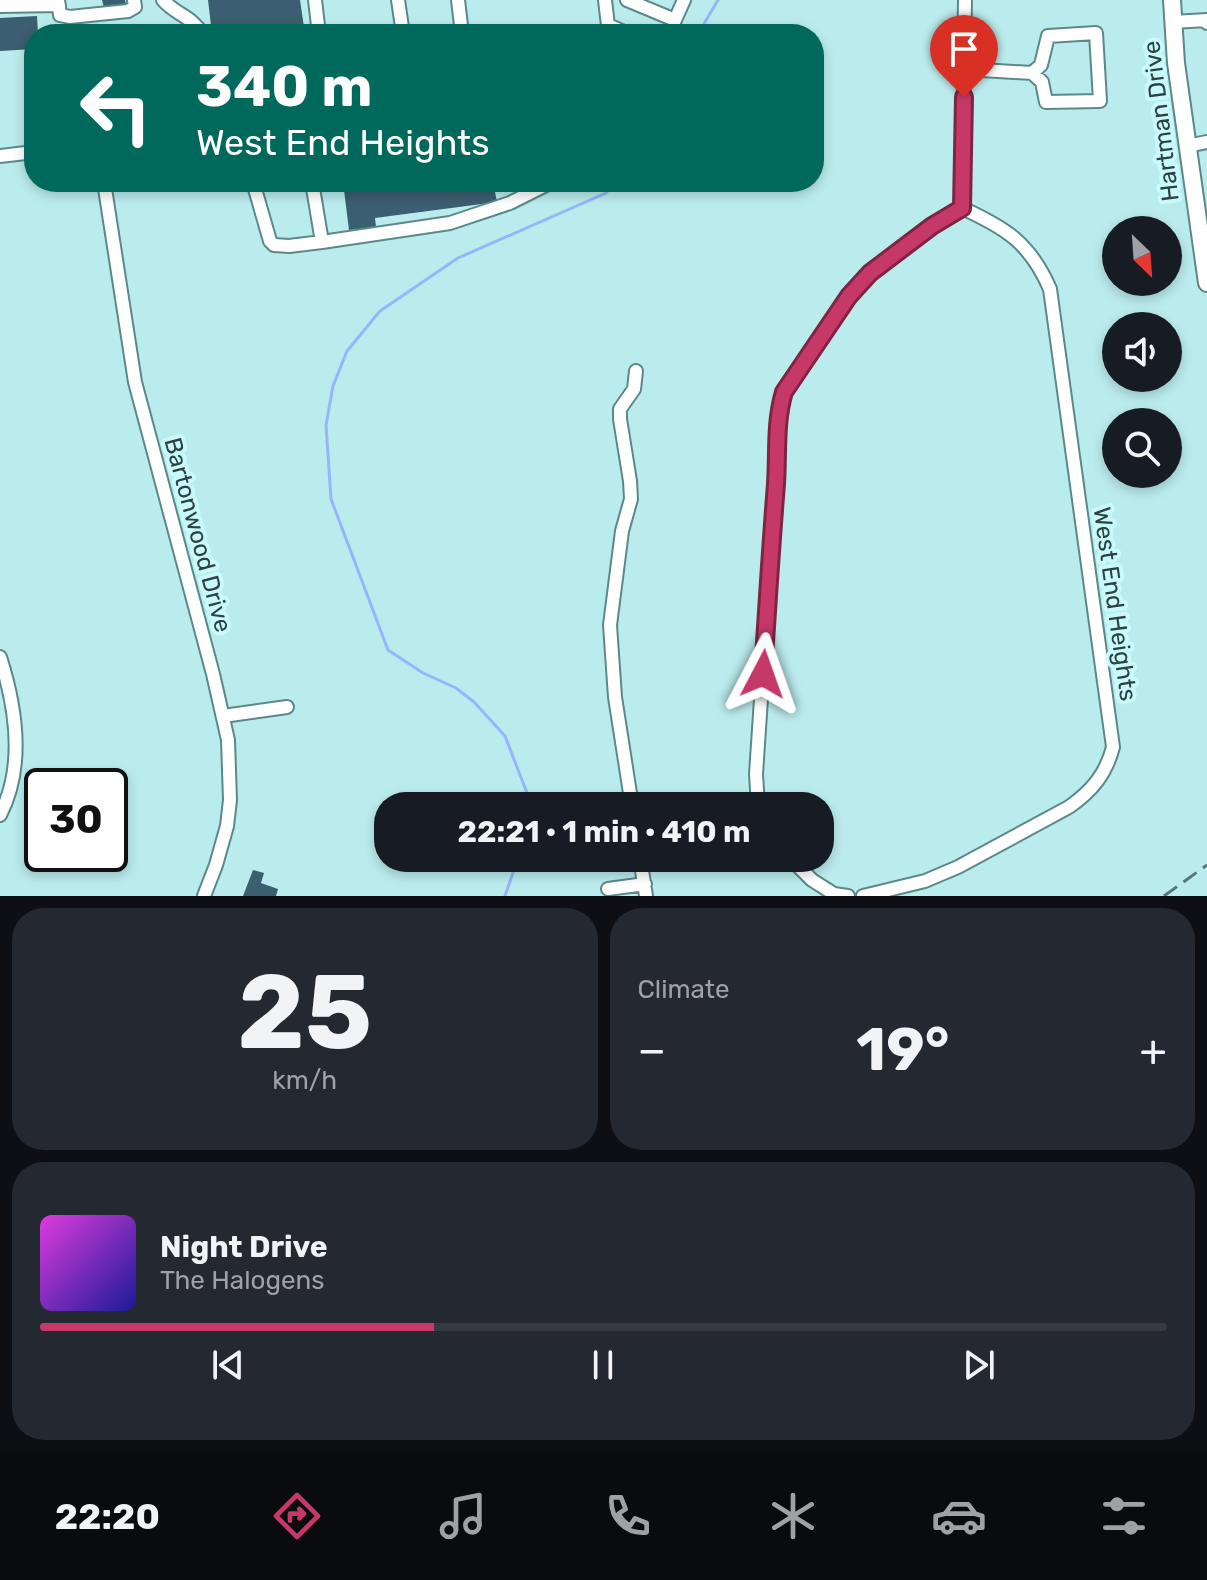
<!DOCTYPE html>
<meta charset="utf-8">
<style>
:root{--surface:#171b24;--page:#242831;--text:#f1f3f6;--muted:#9ea1a6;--line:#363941;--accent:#c63867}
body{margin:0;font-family:Rubik,sans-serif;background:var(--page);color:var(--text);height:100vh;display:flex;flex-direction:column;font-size:30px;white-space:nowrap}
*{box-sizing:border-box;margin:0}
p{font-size:26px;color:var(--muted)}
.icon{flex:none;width:44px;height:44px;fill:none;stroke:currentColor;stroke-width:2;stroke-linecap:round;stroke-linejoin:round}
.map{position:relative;height:896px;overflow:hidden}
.drawer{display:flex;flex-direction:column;gap:12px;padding:12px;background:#0d0f14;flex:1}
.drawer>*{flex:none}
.top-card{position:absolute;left:24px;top:24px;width:800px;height:168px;border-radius:32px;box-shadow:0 4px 12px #0003;background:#00695c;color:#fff;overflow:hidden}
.needle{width:52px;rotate:155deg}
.fabs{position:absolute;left:1102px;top:216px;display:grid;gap:16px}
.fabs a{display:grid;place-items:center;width:80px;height:80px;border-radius:50%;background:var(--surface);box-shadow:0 4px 12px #0003;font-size:40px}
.speed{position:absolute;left:24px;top:768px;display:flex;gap:16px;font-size:40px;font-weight:700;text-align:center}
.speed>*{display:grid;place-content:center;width:104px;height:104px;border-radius:50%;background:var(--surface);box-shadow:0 4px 12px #0003;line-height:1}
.speed .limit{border:4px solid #111;border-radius:12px;background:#fff;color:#111}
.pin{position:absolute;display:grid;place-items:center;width:68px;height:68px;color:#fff;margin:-82px -34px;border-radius:50% 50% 50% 0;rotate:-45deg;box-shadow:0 0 8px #0007}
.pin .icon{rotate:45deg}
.me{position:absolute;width:88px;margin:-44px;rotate:4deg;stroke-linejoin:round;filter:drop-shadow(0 0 6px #0008)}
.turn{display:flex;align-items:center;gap:28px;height:168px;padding:0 40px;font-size:36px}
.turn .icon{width:104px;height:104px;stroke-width:2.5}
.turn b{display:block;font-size:56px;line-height:68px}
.big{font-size:60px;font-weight:700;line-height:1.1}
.drawer .widget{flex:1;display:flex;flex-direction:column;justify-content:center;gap:12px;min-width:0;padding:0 28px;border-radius:32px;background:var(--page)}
.drawer .dial{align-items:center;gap:0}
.dial b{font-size:104px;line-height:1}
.song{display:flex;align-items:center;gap:24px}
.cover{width:96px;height:96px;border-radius:12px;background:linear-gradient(135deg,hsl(300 70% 55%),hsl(240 70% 35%))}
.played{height:8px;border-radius:4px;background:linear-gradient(90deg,var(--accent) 35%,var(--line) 35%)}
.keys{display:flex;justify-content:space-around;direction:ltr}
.heat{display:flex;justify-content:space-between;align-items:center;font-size:44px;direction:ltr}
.drawer .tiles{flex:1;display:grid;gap:12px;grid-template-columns:1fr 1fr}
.widget:last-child{grid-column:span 2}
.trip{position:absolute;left:374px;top:792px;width:460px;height:80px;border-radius:32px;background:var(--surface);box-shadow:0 4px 12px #0003;font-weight:700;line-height:80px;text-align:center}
.tabs{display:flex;height:128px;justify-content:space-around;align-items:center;background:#090b0e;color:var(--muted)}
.tabs .icon{width:56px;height:56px}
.tabs .selected{color:var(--accent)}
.tabs b{font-size:36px;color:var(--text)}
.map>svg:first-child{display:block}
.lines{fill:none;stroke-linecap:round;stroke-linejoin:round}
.stream{stroke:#95b6fd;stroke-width:3}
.building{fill:#3b5e70}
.minor-casing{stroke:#5b898a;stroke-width:16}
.major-casing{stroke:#5b898a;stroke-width:20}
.minor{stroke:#fff;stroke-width:12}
.major{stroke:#fff;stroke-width:16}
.rail{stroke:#587576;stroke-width:3;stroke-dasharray:16 8;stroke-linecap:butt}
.route-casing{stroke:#812443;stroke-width:20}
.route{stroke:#c63867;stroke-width:14}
.labels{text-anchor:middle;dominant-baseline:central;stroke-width:8;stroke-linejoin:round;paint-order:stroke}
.street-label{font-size:24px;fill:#2d4142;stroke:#c8fafb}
</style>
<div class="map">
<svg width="1207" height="896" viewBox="0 0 1207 896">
<rect width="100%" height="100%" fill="#bbeced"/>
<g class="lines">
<!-- stream -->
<path class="stream" d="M698 34 718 0
M532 806 505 736 474 702 456 688 423 673 388 650 331 499 326 425 333 386 347 351 380 311 458 258 606 193 616 182
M505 896 518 858"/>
</g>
<!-- building -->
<path class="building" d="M102 0H125L126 4 104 8Z
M208 0H300L305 34H212Z
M37 16 38 34H34V49L0 51V18Z
M343 182H544V185L495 192 497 202 375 218 376 227 349 230Z
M253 870 264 873 261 883 278 889 276 896H243Z"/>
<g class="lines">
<defs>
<path id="minor" d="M58 0 60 15 70 17 128 11 135 7 134 0
M163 0C176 15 192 16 202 34
M315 0 319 34
M398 0 403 34
M458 0 462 34
M605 0 609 34
M627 0 675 20 669 34
M0 6 59 5
M675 20 684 0
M1173 22 1207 20V23
M608 25 629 34
M965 69 1032 73 1042 82 1046 102 1100 101 1096 33 1048 36 1041 65 1032 73
M1187 146 1207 142
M0 156 34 152
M104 182 135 382 213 674 228 740 230 800 227 826 216 865 204 896
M253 182 270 241 274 245 289 246 322 242 312 182
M962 208 965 0
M322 242 450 223 510 203 552 182
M0 657C16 707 25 767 0 815
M223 716 287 707
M632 806 615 697 610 625 622 531 631 499 630 481 620 419V409L634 389 636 371
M758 806 756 774 776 474C777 446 776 419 784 392L849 296 870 273 932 226 962 208C1006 228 1030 243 1050 289L1113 747C1106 774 1092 791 1069 807L958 867 925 881 863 896
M640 858 646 896
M790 858 812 880 834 894 848 896
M608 889 645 884"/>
<path id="major" d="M1172 0 1176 63 1207 283"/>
</defs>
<!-- minor casing -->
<use href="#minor" class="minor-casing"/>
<!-- major casing -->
<use href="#major" class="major-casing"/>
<!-- minor -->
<use href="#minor" class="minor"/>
<!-- major -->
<use href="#major" class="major"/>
<!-- rail -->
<path class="rail" d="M1164 896 1207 865"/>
</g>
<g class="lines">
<defs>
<path id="route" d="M763 674C767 610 771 547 776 484 778 453 775 422 784 392L849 296 870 273 932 226 962 208 964 97"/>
</defs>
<!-- route casing -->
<use href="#route" class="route-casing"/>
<!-- route -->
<use href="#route" class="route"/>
</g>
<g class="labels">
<!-- street labels -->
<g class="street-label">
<text transform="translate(1161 121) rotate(-97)">Hartman Drive</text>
<text transform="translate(198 535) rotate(75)">Bartonwood Drive</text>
<text transform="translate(1115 604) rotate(82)">West End Heights</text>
</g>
</g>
</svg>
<div class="fabs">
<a><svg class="needle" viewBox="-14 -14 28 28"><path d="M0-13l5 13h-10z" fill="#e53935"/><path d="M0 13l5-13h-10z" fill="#9ea1a6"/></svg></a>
<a><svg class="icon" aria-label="sound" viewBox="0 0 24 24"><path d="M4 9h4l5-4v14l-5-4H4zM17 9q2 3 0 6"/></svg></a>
<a><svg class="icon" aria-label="search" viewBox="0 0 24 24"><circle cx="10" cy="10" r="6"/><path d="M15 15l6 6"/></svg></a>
</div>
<div class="speed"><div class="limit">30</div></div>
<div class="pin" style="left:964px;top:97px;background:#d93025"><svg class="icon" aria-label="arrive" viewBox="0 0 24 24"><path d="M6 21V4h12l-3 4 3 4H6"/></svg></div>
<svg class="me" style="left:763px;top:674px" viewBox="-20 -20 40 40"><path d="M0-17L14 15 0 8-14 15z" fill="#c63867" stroke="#fff" stroke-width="4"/></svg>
<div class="trip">22:21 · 1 min · 410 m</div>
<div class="top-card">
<div class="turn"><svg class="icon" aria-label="left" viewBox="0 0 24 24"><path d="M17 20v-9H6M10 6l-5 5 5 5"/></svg><div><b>340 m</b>West End Heights</div></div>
</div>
</div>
<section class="drawer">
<div class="tiles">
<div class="widget dial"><b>25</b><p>km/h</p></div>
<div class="widget"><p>Climate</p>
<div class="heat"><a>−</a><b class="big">19°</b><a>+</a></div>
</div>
<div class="widget">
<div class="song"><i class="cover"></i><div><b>Night Drive</b><p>The Halogens</p></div></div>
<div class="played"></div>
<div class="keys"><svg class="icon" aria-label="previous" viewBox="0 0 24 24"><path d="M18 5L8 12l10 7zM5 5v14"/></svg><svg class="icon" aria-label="pause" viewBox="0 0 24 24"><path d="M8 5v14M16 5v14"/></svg><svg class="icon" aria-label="next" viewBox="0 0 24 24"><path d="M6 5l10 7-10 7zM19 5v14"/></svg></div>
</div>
</div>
</section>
<nav class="tabs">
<b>22:20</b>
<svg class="icon selected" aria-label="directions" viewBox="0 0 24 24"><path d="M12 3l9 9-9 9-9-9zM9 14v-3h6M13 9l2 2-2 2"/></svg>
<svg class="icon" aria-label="music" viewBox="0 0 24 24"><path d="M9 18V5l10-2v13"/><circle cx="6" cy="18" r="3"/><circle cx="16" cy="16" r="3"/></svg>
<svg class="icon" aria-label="phone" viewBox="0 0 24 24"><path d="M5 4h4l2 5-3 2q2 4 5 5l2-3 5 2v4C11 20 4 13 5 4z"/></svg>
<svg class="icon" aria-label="climate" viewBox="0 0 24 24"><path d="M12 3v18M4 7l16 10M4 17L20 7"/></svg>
<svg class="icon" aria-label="car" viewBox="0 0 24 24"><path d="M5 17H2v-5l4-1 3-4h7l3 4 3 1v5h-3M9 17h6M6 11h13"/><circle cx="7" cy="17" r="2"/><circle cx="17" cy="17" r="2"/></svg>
<svg class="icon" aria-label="filters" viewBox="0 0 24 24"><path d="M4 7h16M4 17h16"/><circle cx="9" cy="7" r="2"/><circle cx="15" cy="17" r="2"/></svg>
</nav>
